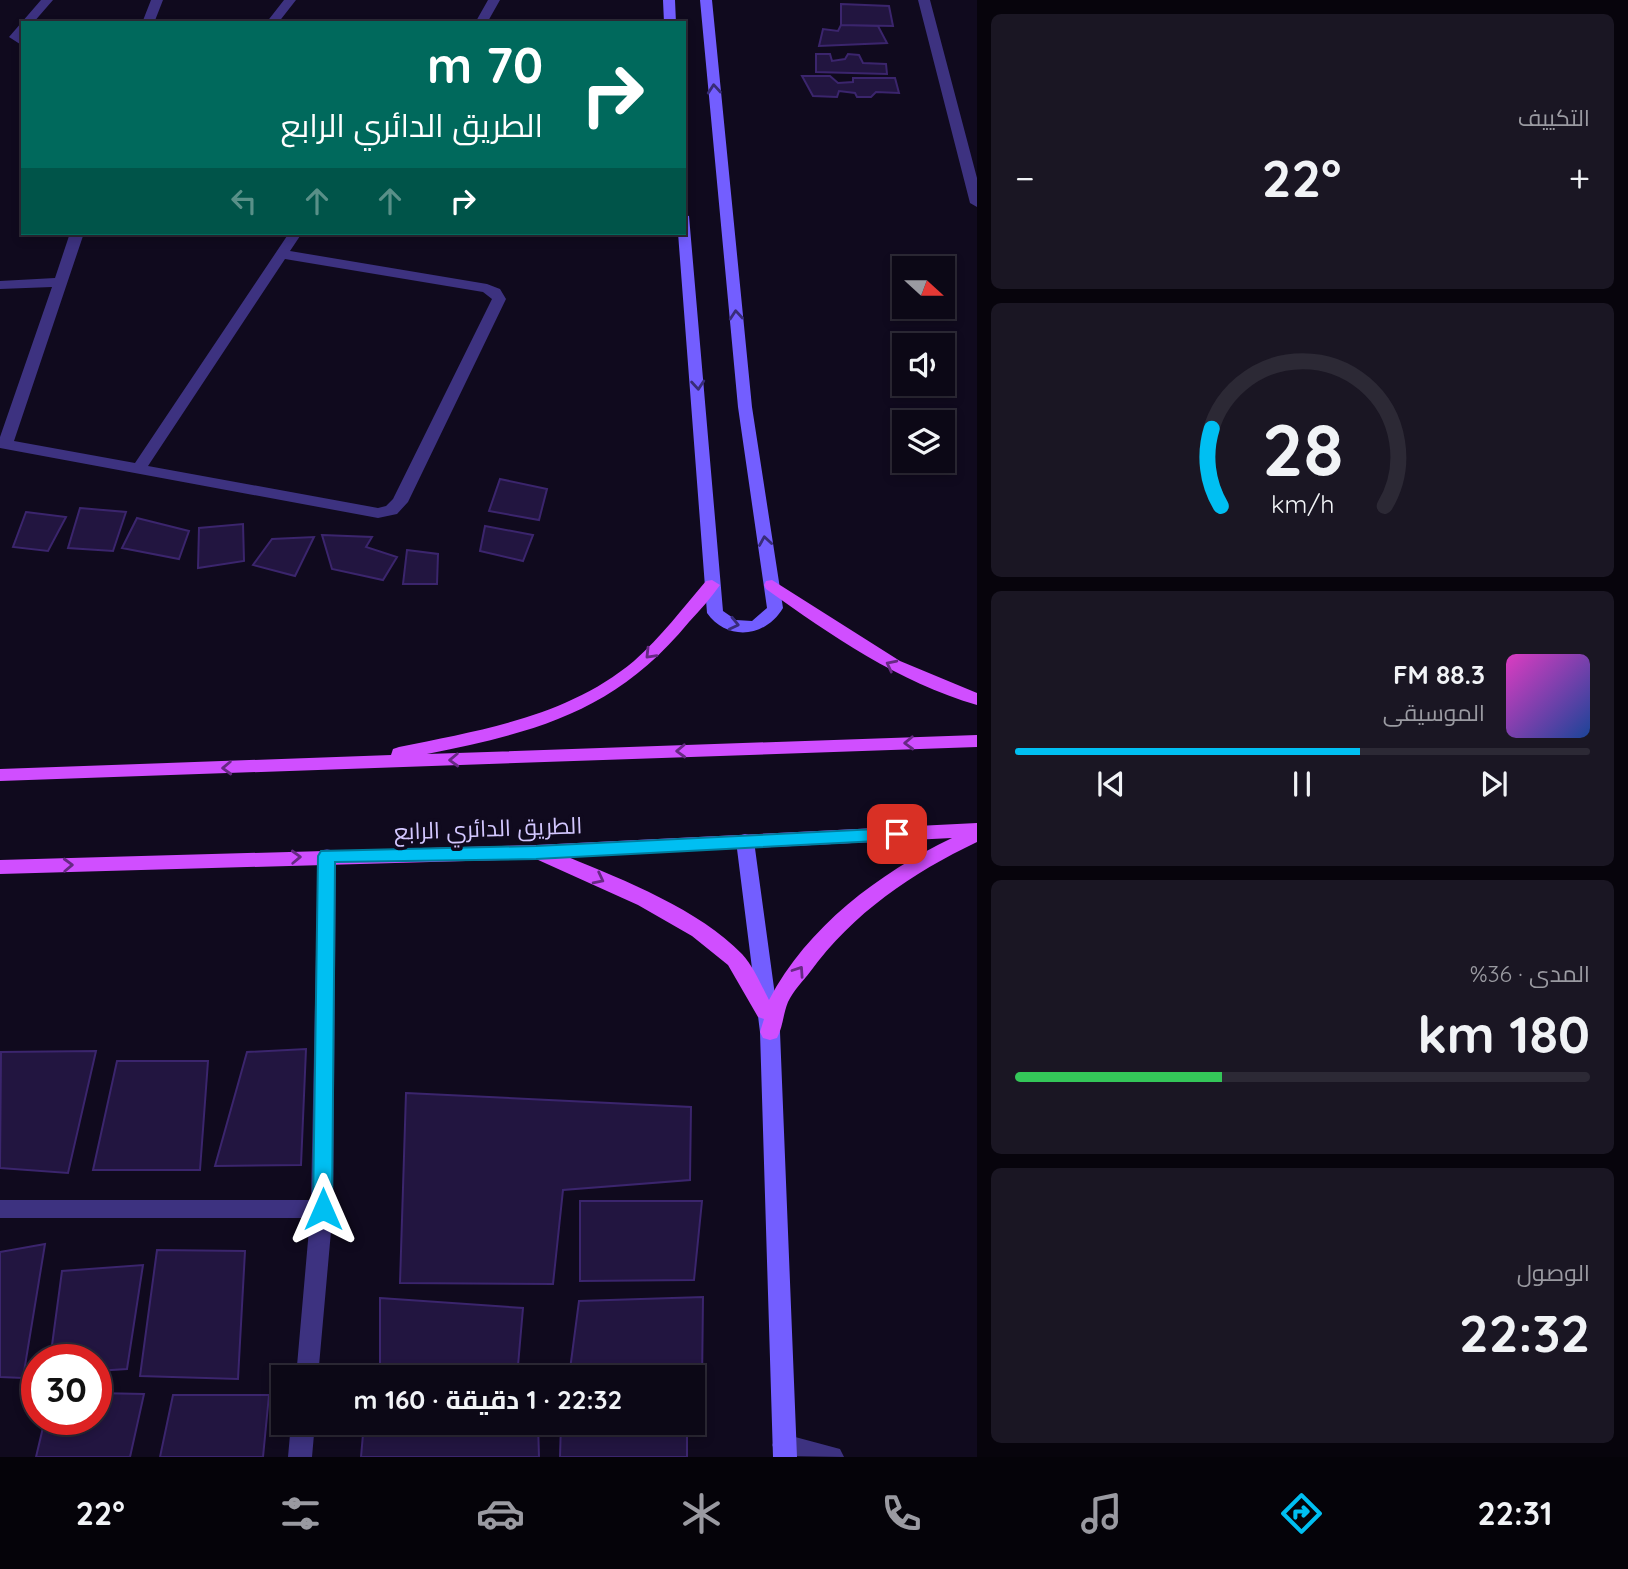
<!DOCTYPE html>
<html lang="ar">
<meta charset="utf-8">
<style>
:root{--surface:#0c0816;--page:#1a1623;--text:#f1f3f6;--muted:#9a9aa1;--line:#2c2935;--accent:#00bff2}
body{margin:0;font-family:Quicksand,Cairo,sans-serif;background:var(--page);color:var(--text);direction:rtl;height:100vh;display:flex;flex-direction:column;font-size:26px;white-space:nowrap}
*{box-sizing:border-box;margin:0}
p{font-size:23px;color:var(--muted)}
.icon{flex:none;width:38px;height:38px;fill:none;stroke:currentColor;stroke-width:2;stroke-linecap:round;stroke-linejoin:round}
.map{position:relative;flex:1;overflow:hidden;direction:ltr}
.details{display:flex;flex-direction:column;gap:14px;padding:14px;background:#07040c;width:651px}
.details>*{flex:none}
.top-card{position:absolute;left:21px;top:21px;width:665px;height:214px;border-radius:0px;box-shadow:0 4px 10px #0003,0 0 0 2px var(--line);direction:rtl;background:#00695c;color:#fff;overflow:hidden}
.needle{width:46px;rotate:111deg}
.tools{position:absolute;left:892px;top:256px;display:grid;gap:14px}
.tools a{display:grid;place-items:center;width:63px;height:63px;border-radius:0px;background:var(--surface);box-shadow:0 4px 10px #0003,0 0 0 2px var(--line);font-size:35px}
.speed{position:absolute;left:21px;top:1344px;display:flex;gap:14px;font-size:35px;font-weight:700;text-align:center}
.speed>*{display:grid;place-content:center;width:91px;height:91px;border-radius:50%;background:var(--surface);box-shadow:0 4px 10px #0003,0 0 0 2px var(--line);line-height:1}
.speed .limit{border:10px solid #d22;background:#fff;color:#111}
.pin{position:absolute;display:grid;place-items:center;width:60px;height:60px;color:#fff;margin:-30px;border-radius:14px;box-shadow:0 4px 10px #0006}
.me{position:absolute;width:77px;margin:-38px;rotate:0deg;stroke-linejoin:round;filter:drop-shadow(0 0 5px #0008)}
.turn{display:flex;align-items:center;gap:24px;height:147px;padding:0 28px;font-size:32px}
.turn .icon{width:91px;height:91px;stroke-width:2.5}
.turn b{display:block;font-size:49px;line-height:60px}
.lanes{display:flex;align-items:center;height:66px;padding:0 28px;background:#0003;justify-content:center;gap:35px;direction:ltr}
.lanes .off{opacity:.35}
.big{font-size:52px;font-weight:700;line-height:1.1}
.details .card{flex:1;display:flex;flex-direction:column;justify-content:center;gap:10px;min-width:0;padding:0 24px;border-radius:10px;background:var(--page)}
.details .dial{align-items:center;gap:0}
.dial svg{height:182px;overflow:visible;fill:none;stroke:var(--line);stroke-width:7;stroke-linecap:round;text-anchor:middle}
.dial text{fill:var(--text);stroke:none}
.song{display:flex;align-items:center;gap:21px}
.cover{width:84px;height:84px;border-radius:10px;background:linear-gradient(135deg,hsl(310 70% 55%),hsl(220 70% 35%))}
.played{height:7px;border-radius:4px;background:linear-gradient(90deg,var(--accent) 60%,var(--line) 60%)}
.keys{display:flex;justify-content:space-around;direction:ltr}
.heat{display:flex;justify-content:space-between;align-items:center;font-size:38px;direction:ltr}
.charge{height:10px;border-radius:5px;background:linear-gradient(90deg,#34c759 36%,var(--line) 0)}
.trip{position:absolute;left:271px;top:1365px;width:434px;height:70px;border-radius:0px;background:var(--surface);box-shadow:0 4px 10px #0003,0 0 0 2px var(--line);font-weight:700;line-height:70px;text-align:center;direction:rtl}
.menu{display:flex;height:112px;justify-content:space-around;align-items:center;background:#050309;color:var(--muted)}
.menu .icon{width:49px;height:49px}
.menu .on{color:var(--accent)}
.menu b{font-size:32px;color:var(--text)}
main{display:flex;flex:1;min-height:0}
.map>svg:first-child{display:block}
.building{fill:#221540;stroke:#3b256d;stroke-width:2}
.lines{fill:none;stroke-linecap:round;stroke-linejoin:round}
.street{fill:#3d3280;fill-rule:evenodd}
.secondary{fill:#735eff;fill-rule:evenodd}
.primary{fill:#d04eff;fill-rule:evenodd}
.oneway{stroke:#382c78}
.oneway2{stroke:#662983}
.route{fill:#00bff2;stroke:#007c9d;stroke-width:2}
.labels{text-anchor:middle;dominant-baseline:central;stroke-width:7;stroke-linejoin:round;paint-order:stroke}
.street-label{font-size:23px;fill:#d3c7ff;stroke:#100a1e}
</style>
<main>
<section class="details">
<div class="card"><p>التكييف</p>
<div class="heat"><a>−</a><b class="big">22°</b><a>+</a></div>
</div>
<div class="card dial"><svg viewBox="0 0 100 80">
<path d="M14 69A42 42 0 1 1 86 69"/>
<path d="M14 69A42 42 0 0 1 10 35" stroke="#00bff2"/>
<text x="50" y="56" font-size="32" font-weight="700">28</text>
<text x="50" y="72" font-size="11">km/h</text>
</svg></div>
<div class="card">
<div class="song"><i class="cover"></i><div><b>88.3 FM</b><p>الموسيقى</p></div></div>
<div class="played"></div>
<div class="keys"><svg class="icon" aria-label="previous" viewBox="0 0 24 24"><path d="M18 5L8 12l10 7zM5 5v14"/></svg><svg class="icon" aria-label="pause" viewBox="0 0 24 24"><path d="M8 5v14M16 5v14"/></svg><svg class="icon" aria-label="next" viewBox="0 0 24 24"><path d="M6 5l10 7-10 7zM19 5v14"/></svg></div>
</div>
<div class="card"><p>المدى · 36%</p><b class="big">180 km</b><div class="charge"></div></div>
<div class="card"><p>الوصول</p><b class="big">22:32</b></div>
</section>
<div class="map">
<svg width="977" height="1457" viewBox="0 0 977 1457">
<rect width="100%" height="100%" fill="#100a1e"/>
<!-- building -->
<path class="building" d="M841 4 889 6 893 26 841 25Z
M841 25 878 26 887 43 819 46 823 29 838 31Z
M816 54H830L832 61 845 59 848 54 859 55 863 63 886 64 887 74 816 72Z
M802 76H830L838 83 853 82V78H895L899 93 876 92 871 97H857L855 93 839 91 837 97 813 96Z
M500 479 547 489 539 520 489 511Z
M80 508 126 512 113 551 68 548Z
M26 512 66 517 48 551 13 547Z
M137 518 189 531 179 559 122 548Z
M243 524 244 561 198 568 199 528Z
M485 526 533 535 523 561 480 551Z
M322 535 372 537 366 547 397 557 383 580 332 569Z
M314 537 295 576 253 565 272 539Z
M407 550 438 554 437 584H403Z
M306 1049 301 1165 215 1166 247 1052Z
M96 1051 68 1173 0 1168 1 1052Z
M117 1061H208L200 1170H93Z
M406 1093 691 1107 690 1180 563 1190 553 1284 400 1283Z
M580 1201H702L694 1280 580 1281Z
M45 1244 23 1378 0 1377V1252Z
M157 1250 245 1251 238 1379 140 1376Z
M143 1265 127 1369 96 1371V1360H50L62 1271Z
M703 1297 702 1384H693V1377H569L579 1301Z
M380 1298 523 1308 517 1377H380Z
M96 1393 144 1394 130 1457H36L45 1419H96Z
M173 1395H269L263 1457H160Z
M364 1423H538L539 1457H361Z
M561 1423H687V1457H560Z"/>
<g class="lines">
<!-- street -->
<path class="street" d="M41 0H53L33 23H23V46L9 37Z
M151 0H163L154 23H142Z
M284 0H296L278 23H266Z
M488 0H500L487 23H475Z
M918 0H930L977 178V207L970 203Z
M70 233H84L14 441 135 463 289 233H302L290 251 487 284 500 289 506 299 408 502 397 514 378 518 0 448V437L52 287 0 289V281L55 278ZM285 259 483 292 492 299 393 499 386 506 378 508 148 466Z
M327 849 334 851 336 856 333 1209 318 1377H296L310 1218H0V1200H311L318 856 320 851Z
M291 1423H315L312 1457H288Z
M784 1434 840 1449 844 1457 784 1456 776 1453 772 1445 776 1437Z"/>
<!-- secondary -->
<path class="secondary" d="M663 0H675L676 23H664Z
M700 0H712L752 407 783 608C766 637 728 642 707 613L678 233H684V215L689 216 723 611 736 620 752 621 767 608 738 407Z
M745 834 752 836 754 841 780 1032 797 1457H773L760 1032 736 841 738 836Z"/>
<!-- primary -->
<path class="primary" d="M712 580 720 585C711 598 700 610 689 622 615 712 536 732 427 754L977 735V747L0 781V769L391 755 393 749 399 747C481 730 567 717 634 661 661 637 683 608 706 581Z
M772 580 900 661 977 693V705C898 682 832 636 766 589L764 585 766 581Z
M977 823V842C912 873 853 913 810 972 803 981 793 991 788 1002 783 1014 783 1027 777 1038L770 1040 763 1038 760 1032 764 1019 758 1017 728 965 692 936 638 905 536 859 0 874V860L536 845ZM952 838C879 873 807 927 769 1000 761 985 754 967 742 954 700 910 624 880 568 857Z"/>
</g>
<!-- one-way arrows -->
<defs><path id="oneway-chevron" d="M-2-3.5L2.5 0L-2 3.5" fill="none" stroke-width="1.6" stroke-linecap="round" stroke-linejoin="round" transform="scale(1.75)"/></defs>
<g class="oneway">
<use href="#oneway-chevron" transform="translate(714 89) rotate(-95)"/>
<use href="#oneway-chevron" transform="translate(736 315) rotate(-95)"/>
<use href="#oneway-chevron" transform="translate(698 385) rotate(85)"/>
<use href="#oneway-chevron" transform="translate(765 541) rotate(-99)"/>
<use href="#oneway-chevron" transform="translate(734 624) rotate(13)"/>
</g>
<g class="oneway2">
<use href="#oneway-chevron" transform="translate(650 654) rotate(134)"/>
<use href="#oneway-chevron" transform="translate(891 665) rotate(-153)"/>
<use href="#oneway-chevron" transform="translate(909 743) rotate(178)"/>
<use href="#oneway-chevron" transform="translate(681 751) rotate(178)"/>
<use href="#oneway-chevron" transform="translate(454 760) rotate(178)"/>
<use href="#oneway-chevron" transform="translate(227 768) rotate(178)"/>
<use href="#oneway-chevron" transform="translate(296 857) rotate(-2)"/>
<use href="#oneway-chevron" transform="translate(68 865) rotate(-2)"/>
<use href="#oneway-chevron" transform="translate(599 879) rotate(27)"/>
<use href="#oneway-chevron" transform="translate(799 971) rotate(-56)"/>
</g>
<!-- route -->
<path class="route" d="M897 828 905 834 897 840 536 859 335 862 332 1209 329 1215 323 1217 316 1215 313 1209 318 856 321 851 536 846Z"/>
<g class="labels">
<!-- street labels -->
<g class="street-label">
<text transform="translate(488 828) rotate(-2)">الطريق الدائري الرابع</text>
</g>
</g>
</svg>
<div class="tools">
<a><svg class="needle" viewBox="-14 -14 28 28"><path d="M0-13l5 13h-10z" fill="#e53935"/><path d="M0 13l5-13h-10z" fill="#9a9aa1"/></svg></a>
<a><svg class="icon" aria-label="sound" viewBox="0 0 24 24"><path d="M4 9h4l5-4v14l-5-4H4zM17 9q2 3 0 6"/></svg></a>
<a><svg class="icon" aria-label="layers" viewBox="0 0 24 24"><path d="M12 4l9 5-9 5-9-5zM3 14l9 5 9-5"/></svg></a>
</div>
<div class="speed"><div class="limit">30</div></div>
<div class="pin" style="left:897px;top:834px;background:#d93025"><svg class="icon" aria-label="arrive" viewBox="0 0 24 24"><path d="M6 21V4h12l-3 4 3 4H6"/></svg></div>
<svg class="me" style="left:323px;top:1209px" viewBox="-20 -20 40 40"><path d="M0-17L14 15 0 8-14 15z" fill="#00bff2" stroke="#fff" stroke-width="4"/></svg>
<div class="trip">22:32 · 1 دقيقة · 160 m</div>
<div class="top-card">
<div class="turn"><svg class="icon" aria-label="right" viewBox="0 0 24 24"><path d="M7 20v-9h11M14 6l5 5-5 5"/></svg><div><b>70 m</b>الطريق الدائري الرابع</div></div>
<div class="lanes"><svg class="icon off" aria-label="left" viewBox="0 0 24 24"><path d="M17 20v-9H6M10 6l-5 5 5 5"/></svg><svg class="icon off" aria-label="ahead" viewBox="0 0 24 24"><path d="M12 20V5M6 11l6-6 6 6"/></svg><svg class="icon off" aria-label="ahead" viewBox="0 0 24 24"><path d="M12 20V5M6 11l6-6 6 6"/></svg><svg class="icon" aria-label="right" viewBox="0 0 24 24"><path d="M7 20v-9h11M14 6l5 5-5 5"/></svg></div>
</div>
</div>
</main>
<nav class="menu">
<b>22:31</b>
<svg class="icon on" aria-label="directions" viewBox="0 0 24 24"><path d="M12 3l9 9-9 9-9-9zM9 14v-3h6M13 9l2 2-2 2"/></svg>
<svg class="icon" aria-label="music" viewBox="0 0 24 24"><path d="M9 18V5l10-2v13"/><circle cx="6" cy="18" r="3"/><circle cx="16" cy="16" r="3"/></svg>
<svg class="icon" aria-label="phone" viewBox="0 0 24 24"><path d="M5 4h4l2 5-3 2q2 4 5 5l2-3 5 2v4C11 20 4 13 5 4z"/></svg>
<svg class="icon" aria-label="climate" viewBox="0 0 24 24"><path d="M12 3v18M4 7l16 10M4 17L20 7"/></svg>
<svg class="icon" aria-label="car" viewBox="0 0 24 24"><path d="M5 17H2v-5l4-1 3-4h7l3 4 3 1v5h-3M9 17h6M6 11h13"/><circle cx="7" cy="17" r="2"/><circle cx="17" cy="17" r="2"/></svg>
<svg class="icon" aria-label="filters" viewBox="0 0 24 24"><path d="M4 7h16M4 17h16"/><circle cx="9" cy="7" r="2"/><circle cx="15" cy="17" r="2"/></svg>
<b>22°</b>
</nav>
